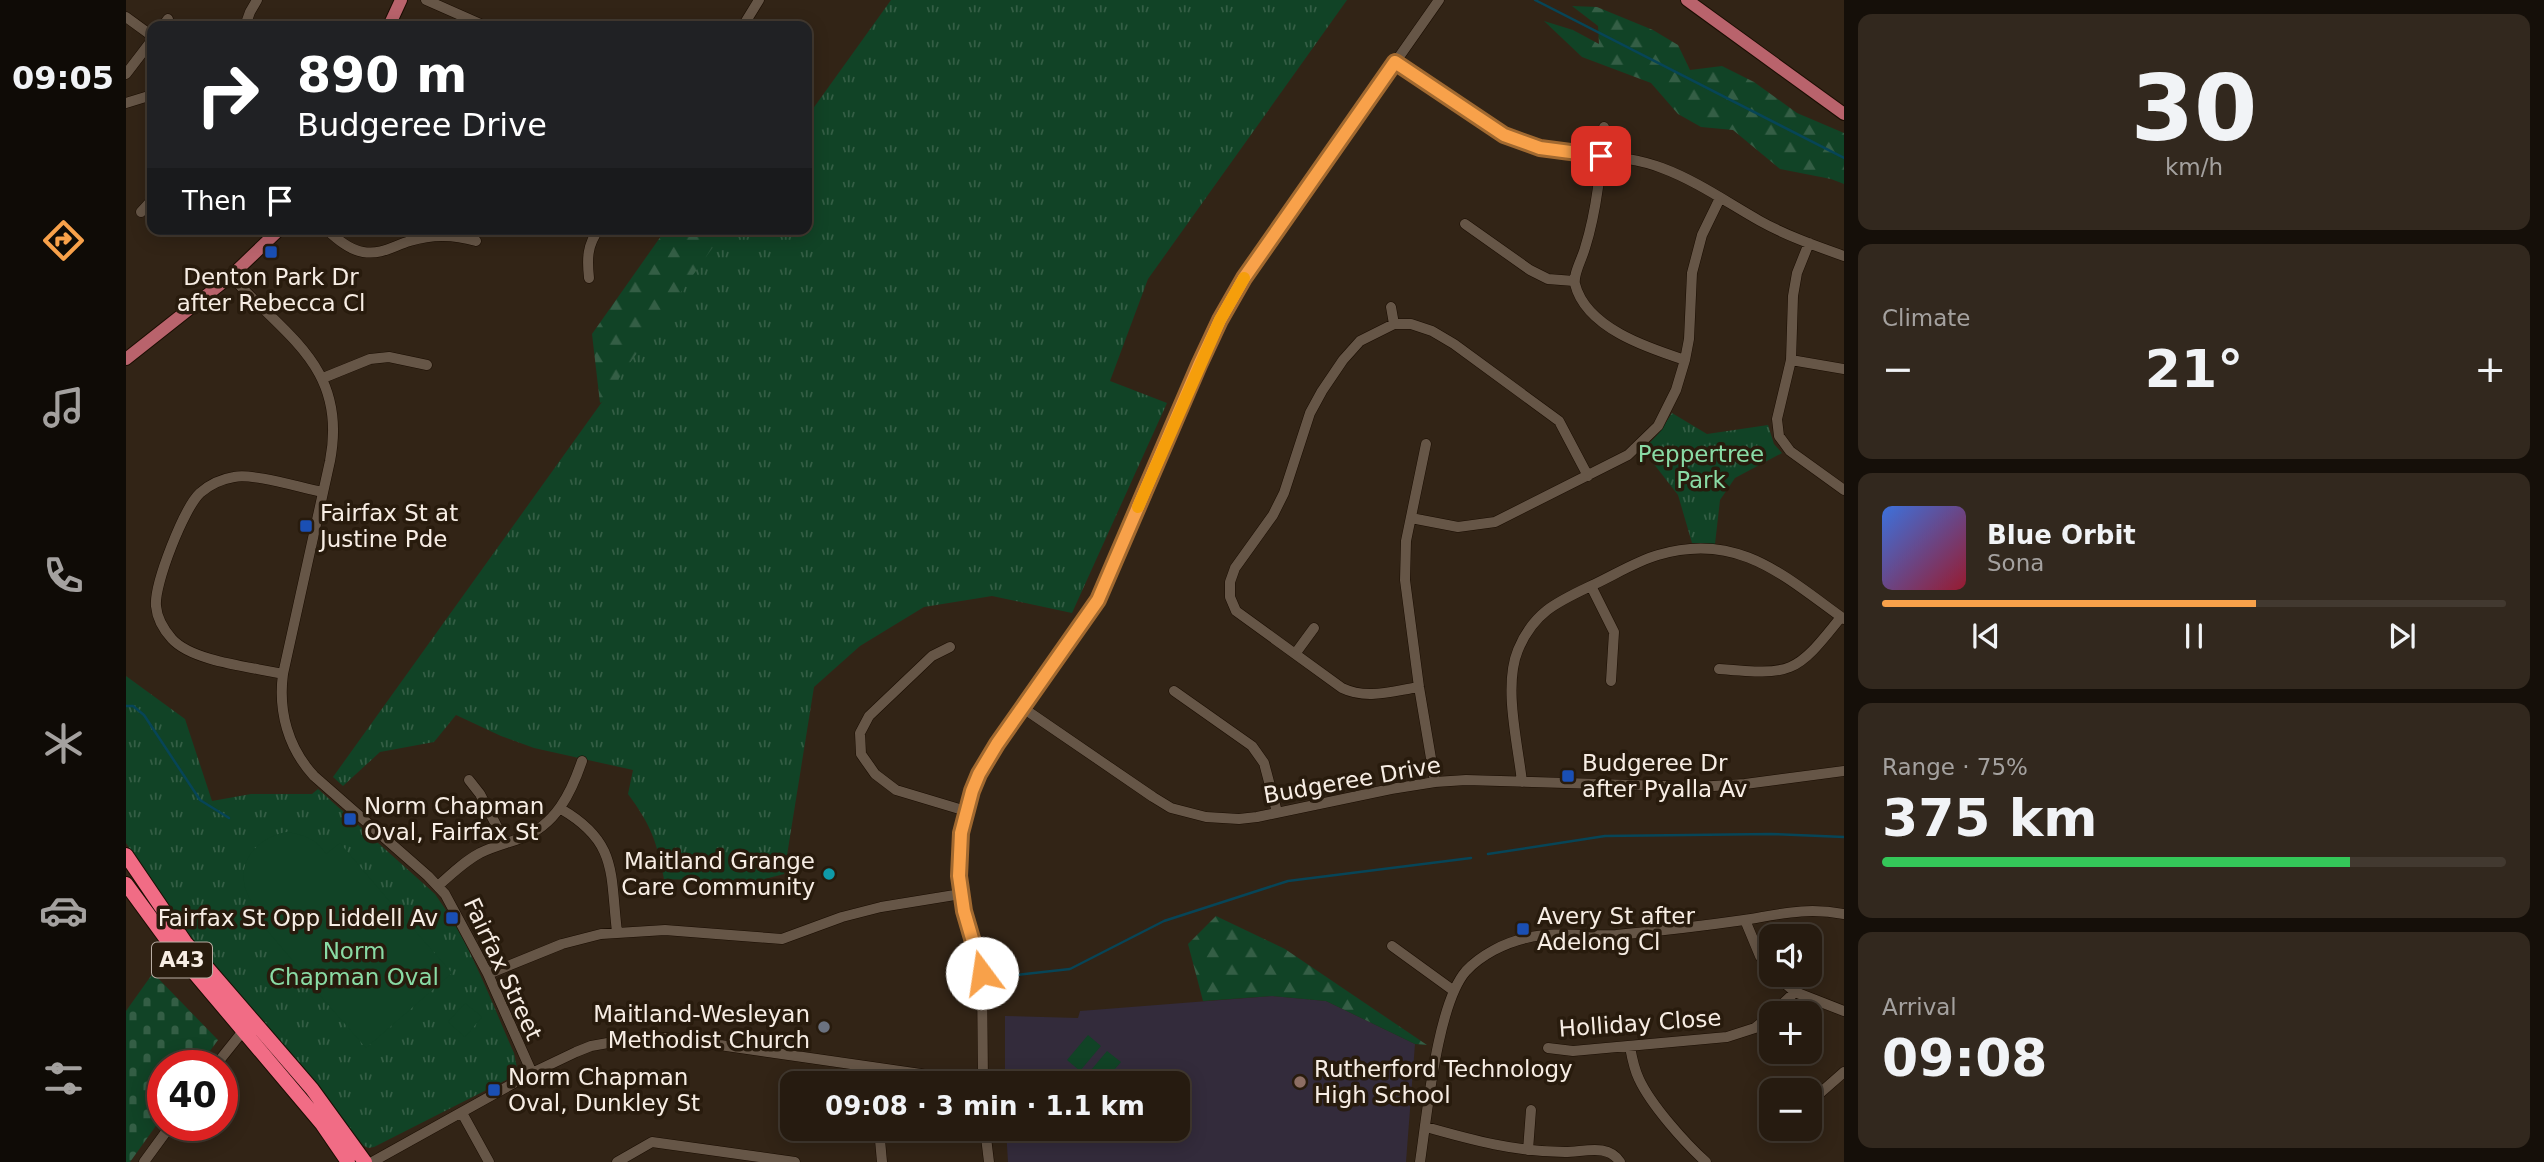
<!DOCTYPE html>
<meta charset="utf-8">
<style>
:root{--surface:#261b10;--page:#32281e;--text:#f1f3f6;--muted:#a4a19f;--line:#423930;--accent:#f8a14a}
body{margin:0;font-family:"DejaVu Sans",sans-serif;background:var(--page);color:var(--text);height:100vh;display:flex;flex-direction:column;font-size:26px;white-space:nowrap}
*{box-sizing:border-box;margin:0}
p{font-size:23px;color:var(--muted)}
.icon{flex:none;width:38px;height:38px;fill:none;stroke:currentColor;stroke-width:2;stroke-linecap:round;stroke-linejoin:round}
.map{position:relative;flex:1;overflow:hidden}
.panel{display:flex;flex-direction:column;gap:14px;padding:14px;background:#150f09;width:700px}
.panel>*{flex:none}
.top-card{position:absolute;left:21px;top:21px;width:665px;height:214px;border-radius:14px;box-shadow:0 4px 18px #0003,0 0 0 2px var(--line);background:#202124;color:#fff;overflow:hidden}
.tools{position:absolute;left:1633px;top:924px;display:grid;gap:14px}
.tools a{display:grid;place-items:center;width:63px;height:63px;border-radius:14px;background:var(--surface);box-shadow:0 4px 18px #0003,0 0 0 2px var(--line);font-size:35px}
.speed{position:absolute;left:21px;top:1050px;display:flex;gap:14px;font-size:35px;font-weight:700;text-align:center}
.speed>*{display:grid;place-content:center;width:91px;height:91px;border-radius:50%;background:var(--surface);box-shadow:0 4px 18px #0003,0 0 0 2px var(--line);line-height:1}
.speed .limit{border:10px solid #d22;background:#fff;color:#111}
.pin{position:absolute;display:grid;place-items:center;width:60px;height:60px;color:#fff;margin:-30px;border-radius:14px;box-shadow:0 4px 10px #0006}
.me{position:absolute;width:77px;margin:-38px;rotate:346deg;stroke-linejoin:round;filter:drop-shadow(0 0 5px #0008)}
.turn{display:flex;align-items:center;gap:24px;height:147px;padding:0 35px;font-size:32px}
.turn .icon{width:91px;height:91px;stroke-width:2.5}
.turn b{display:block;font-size:49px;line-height:60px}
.then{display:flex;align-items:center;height:66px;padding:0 35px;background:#0003;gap:14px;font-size:26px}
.big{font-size:52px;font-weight:700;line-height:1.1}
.panel .widget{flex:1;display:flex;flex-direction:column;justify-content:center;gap:10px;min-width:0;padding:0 24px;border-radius:14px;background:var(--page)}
.panel .dial{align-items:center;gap:0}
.dial b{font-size:91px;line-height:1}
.song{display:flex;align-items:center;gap:21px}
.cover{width:84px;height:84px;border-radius:10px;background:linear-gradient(135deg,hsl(220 70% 55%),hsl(350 70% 35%))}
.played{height:7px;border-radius:4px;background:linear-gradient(90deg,var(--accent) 60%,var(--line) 60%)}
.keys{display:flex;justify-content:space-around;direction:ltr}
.heat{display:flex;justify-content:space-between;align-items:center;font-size:38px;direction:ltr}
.charge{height:10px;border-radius:5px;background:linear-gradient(90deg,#34c759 75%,var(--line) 0)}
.trip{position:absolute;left:654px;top:1071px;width:410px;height:70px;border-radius:14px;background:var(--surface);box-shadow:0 4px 18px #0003,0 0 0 2px var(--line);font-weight:700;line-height:70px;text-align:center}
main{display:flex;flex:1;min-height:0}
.tabs{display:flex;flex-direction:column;width:126px;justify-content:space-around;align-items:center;background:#0f0b06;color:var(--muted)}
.tabs .icon{width:49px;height:49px}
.tabs .on{color:var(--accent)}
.tabs b{font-size:32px;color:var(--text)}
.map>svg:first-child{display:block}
.education{fill:#332b3b}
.forest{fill:url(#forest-firs)}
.cemetery{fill:url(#cemetery-stones)}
.park{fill:url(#park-tufts)}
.pitch{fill:#114326}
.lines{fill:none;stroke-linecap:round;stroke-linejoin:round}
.stream{stroke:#074557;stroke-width:2.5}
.minor-casing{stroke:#1a0d02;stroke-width:11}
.major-casing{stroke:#1a0d02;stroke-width:14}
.highway-casing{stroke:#1a0d02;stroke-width:16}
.minor{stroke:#665647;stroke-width:10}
.major{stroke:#b9636c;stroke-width:12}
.highway{stroke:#f16c85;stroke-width:14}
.route-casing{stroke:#a16930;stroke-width:18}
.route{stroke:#f8a14a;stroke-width:12}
.slow{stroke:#f59e0b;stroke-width:12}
.transit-dot{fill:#1a4fb4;stroke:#281b0d;stroke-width:2.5}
.culture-dot{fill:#0f9aa8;stroke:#281b0d;stroke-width:2.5}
.worship-dot{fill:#6b7280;stroke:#281b0d;stroke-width:2.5}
.education-dot{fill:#8d6e63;stroke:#281b0d;stroke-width:2.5}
.labels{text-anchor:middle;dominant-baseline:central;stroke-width:7;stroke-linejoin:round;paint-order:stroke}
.shield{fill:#281b0d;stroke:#b9aea4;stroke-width:2}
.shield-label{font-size:21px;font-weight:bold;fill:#f7ede4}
.poi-label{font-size:23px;fill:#f7ede4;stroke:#281b0d;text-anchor:start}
.park-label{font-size:23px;fill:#89dba5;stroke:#281b0d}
.street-label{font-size:23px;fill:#f7ede4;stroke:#281b0d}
</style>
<main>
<nav class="tabs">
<b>09:05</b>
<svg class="icon on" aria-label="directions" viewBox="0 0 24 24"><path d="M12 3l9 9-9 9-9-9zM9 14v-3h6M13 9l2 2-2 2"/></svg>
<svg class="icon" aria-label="music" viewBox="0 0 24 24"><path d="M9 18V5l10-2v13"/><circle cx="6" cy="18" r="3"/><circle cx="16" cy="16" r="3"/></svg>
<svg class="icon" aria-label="phone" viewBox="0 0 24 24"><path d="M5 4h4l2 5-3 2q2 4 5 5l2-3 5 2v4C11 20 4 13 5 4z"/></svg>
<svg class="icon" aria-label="climate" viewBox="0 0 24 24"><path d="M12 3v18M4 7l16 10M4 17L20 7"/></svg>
<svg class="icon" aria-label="car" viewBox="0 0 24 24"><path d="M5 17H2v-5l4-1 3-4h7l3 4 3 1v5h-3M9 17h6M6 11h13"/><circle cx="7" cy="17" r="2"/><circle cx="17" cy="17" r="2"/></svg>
<svg class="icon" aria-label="filters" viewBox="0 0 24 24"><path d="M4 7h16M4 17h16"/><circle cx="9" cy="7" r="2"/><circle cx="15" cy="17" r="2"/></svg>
</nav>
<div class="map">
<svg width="1718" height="1162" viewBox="0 0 1718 1162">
<defs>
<pattern id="forest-firs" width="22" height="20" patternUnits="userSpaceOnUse" patternTransform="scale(1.75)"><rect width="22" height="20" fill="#114326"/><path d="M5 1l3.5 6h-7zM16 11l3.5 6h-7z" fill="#345e45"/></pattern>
<pattern id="cemetery-stones" width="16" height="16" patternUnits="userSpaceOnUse" patternTransform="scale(1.75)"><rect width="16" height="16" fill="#114326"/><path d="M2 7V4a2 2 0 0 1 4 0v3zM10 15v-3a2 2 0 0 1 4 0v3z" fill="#345e45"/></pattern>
<pattern id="park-tufts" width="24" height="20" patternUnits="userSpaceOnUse" patternTransform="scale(1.75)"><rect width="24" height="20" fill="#114326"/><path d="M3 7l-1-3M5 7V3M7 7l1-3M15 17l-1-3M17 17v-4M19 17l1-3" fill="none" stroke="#345e45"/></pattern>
</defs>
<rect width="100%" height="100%" fill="#322416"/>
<!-- education -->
<path class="education" d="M1146 996 1200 1001 1289 1044 1280 1162H882L880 1129H1052V1083H879V1016L952 1018 954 1011Z"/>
<!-- forest -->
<path class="forest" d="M1446 6 1471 7 1527 30 1552 45 1564 70 1596 66 1628 82 1671 113 1718 133V184L1705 179 1654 169 1607 130 1575 127 1552 114 1525 83 1456 57 1418 21 1447 30 1473 44 1472 26Z
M540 229H602L482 399 474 403 466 334Z
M1090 916 1159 949 1301 1045 1289 1044 1200 1001 1146 996 1077 1001 1062 944Z"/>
<!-- cemetery -->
<path class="cemetery" d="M27 973 92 1040 73 1066H37V1116L4 1162H0V1011Z"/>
<!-- park -->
<path class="park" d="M765 0H1221L1022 279 984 381 1041 403 946 613 866 596 798 607 734 646 688 687 658 874 627 882 538 879C531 842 525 825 502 794L507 770 408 748 375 736 330 715 308 742 254 752 217 786 207 777 600 229H681V117Z
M1546 413 1581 434 1642 425 1648 444 1656 453 1609 478 1594 500 1589 544 1566 543 1552 495 1517 450 1533 433Z
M0 676 59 719 86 801 125 794H186L192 789 309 894C344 942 364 999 388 1053L391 1068 386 1077 248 1147 242 1148 237 1145 170 1060 76 953 47 915 0 843Z"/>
<!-- pitch -->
<path class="pitch" d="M160 832C177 834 191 839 200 854L214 843 265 903 253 914 267 924 276 916 326 973 240 1048 190 991 202 980 194 964 179 975 128 915 133 911C103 879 119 841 160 832Z
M339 1003 356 1017 339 1037 322 1022Z
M962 1035 975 1046 954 1071 941 1060Z
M981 1051 995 1062 977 1083H969L960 1076Z"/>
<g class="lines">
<!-- stream -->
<path class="stream" d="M1409 0 1718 158
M0 706H7L18 715 74 800 103 818
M1362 854 1479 836 1645 834 1718 837
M882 976 944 969 1038 921 1162 881 1345 858"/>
<defs>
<path id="minor" d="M300 0 359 26
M0 17 26 36
M37 26 42 19
M119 26 124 12 131 0
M617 26 633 0
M1270 62C1313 92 1363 136 1415 148 1455 157 1498 153 1536 168 1571 181 1602 203 1634 221 1661 236 1690 246 1718 256
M0 74 26 40
M0 103 26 95
M1478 127C1475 167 1471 210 1459 248 1456 259 1447 274 1449 284 1460 328 1522 348 1559 360
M15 212 26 200
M1339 224 1404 270 1422 279 1448 281
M200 229C210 238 223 250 237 252 256 255 267 246 284 241 308 234 327 235 350 241
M1683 243 1671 273 1667 296 1665 360 1651 419 1653 436 1664 451 1718 490
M105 276C160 337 222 367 204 461L157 674C152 711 162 748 188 776L302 876 319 894 362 974 406 1073
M463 278C461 259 461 245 473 229
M1265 307 1268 324
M1665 360 1718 369
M197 378 244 359 263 357 301 365
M1300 444 1280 541 1279 580 1293 687 1309 782
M1285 518 1332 527 1369 522 1502 455 1532 426 1550 390 1559 360 1563 339 1566 273 1576 235 1594 198
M1465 586 1488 632 1485 681
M824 647 806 656 743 716 734 733 735 754 749 774 770 790 840 811
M1169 654 1188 628
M1593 669C1666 675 1669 675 1715 617
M157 674C127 667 67 662 46 639 38 630 31 618 30 606 28 584 58 508 74 493 83 485 96 479 108 477 128 473 175 488 197 492
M1293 687C1266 691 1241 700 1216 688L1110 611 1104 597V582L1109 568 1147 515 1158 493 1184 413 1196 391 1217 360 1234 341 1268 324H1285L1306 331 1328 344 1433 421 1462 476
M1048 691 1126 746 1138 763 1151 812
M897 708 1027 797 1045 808 1080 817 1113 819 1131 817 1265 789 1309 782 1340 780 1572 787 1619 784 1718 771
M343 780 354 794 379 842
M1396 782C1392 744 1377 686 1392 650 1408 611 1433 601 1469 584 1490 574 1511 561 1532 555 1612 531 1658 576 1718 619
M435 809C492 842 484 873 491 932
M312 886C325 874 339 861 354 853 368 846 382 843 395 838 430 825 445 793 456 761
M1619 920 1634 956 1645 971
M1266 946 1328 991
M362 974 436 944 475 934 539 930 656 939 716 917 755 907 835 894
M1649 975 1669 992 1718 1011
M1647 1013 1669 992
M1504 1047C1506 1058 1508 1069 1513 1079 1525 1105 1559 1143 1580 1162
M1422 1048 1447 1051 1601 1037 1629 1028 1645 1015
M89 1066 117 1031
M749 1083 750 1068
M857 1083 856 973 839 911 833 875 835 833 846 791 871 744 972 600 1073 365 1094 320 1118 278 1313 0
M1684 1099 1693 1094 1718 1072
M336 1113 363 1162
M1300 1127C1346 1140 1390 1152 1439 1152 1458 1152 1482 1143 1494 1162
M753 1129 756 1162
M859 1129 863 1162
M1402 1150 1405 1110
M18 1162 45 1125
M246 1162 406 1073 450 1052 465 1046 510 1038H545L857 1083
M491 1162 526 1142 669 1162
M1294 1162C1301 1116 1311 1004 1340 971 1355 955 1378 943 1400 938 1430 931 1460 937 1490 935 1533 931 1576 926 1618 920 1655 914 1680 907 1718 914"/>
<path id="major" d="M1561 0 1718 114
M263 26 275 0
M0 359 105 276 154 229"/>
<path id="highway" d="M0 855 59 942 186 1089 239 1162
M0 884 44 944 196 1124 222 1162"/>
</defs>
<!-- minor casing -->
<use href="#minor" class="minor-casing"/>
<!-- major casing -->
<use href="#major" class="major-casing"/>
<!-- highway casing -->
<use href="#highway" class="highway-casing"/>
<!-- minor -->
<use href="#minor" class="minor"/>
<!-- major -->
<use href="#major" class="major"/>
<!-- highway -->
<use href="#highway" class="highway"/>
</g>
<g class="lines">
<defs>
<path id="route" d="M856 973 838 911 833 876 835 833 846 791 853 774 871 744 972 600 1073 365 1094 320 1118 278 1269 62 1378 135 1414 148 1475 156"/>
</defs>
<!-- route casing -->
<use href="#route" class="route-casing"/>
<!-- route -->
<use href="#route" class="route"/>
<!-- slow -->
<path class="slow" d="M1012 507 1094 320 1118 278"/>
</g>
<!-- markers -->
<g class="transit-dot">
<rect x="138" y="245" width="14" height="14" rx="3.5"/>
<rect x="173" y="519" width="14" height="14" rx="3.5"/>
<rect x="1435" y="769" width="14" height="14" rx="3.5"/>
<rect x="217" y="812" width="14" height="14" rx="3.5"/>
<rect x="319" y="911" width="14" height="14" rx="3.5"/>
<rect x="1390" y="922" width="14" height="14" rx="3.5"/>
<rect x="361" y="1083" width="14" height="14" rx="3.5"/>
</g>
<circle class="culture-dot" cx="703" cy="874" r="7"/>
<circle class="worship-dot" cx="698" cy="1027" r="7"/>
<circle class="education-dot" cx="1174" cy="1082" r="7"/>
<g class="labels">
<!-- shield labels -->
<rect class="shield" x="26" y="942.5" width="60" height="35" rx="5"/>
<g class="shield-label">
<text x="56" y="960">A43</text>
</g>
<!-- poi labels -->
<g class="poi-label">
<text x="145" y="277" text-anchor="middle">Denton Park Dr<tspan x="145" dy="26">after Rebecca Cl</tspan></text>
<text x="194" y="513">Fairfax St at<tspan x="194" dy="26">Justine Pde</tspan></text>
<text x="1456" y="763">Budgeree Dr<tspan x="1456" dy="26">after Pyalla Av</tspan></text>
<text x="238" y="806">Norm Chapman<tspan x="238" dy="26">Oval, Fairfax St</tspan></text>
<text x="689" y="861" text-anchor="end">Maitland Grange<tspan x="689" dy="26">Care Community</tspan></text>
<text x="1411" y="916">Avery St after<tspan x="1411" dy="26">Adelong Cl</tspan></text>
<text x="312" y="918" text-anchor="end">Fairfax St Opp Liddell Av</text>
<text x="684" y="1014" text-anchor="end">Maitland-Wesleyan<tspan x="684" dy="26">Methodist Church</tspan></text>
<text x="1188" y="1069">Rutherford Technology<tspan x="1188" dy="26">High School</tspan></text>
<text x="382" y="1077">Norm Chapman<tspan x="382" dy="26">Oval, Dunkley St</tspan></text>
</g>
<!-- park labels -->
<g class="park-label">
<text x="1575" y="454">Peppertree<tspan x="1575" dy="26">Park</tspan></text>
<text x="228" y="951">Norm<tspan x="228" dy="26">Chapman Oval</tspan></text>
</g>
<!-- street labels -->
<g class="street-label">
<text transform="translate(1226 780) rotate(-10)">Budgeree Drive</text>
<text transform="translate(377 969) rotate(65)">Fairfax Street</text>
<text transform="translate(1514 1023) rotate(-4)">Holliday Close</text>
</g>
</g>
</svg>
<div class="tools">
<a><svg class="icon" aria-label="sound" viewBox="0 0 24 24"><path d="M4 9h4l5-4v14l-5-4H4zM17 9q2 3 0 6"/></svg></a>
<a>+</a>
<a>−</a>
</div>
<div class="speed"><div class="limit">40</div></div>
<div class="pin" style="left:1475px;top:156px;background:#d93025"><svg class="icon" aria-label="arrive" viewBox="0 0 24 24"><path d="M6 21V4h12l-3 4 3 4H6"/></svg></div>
<svg class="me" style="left:856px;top:973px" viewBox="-20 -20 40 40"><circle r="19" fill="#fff"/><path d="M0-13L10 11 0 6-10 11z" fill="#f8a14a"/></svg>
<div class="trip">09:08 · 3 min · 1.1 km</div>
<div class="top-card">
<div class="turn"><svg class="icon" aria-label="right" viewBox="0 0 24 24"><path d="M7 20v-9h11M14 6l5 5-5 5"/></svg><div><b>890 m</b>Budgeree Drive</div></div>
<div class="then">Then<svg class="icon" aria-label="arrive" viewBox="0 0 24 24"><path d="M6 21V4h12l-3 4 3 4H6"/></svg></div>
</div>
</div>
<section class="panel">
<div class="widget dial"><b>30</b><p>km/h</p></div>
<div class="widget"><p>Climate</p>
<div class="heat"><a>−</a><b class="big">21°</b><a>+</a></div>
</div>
<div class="widget">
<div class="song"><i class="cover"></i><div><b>Blue Orbit</b><p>Sona</p></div></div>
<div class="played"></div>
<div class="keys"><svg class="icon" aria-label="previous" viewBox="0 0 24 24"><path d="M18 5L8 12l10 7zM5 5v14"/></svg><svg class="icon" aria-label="pause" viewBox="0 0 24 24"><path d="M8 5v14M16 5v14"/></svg><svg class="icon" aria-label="next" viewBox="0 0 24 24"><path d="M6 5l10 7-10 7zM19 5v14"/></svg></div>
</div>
<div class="widget"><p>Range · 75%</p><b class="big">375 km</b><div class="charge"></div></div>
<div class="widget"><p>Arrival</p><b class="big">09:08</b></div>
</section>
</main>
